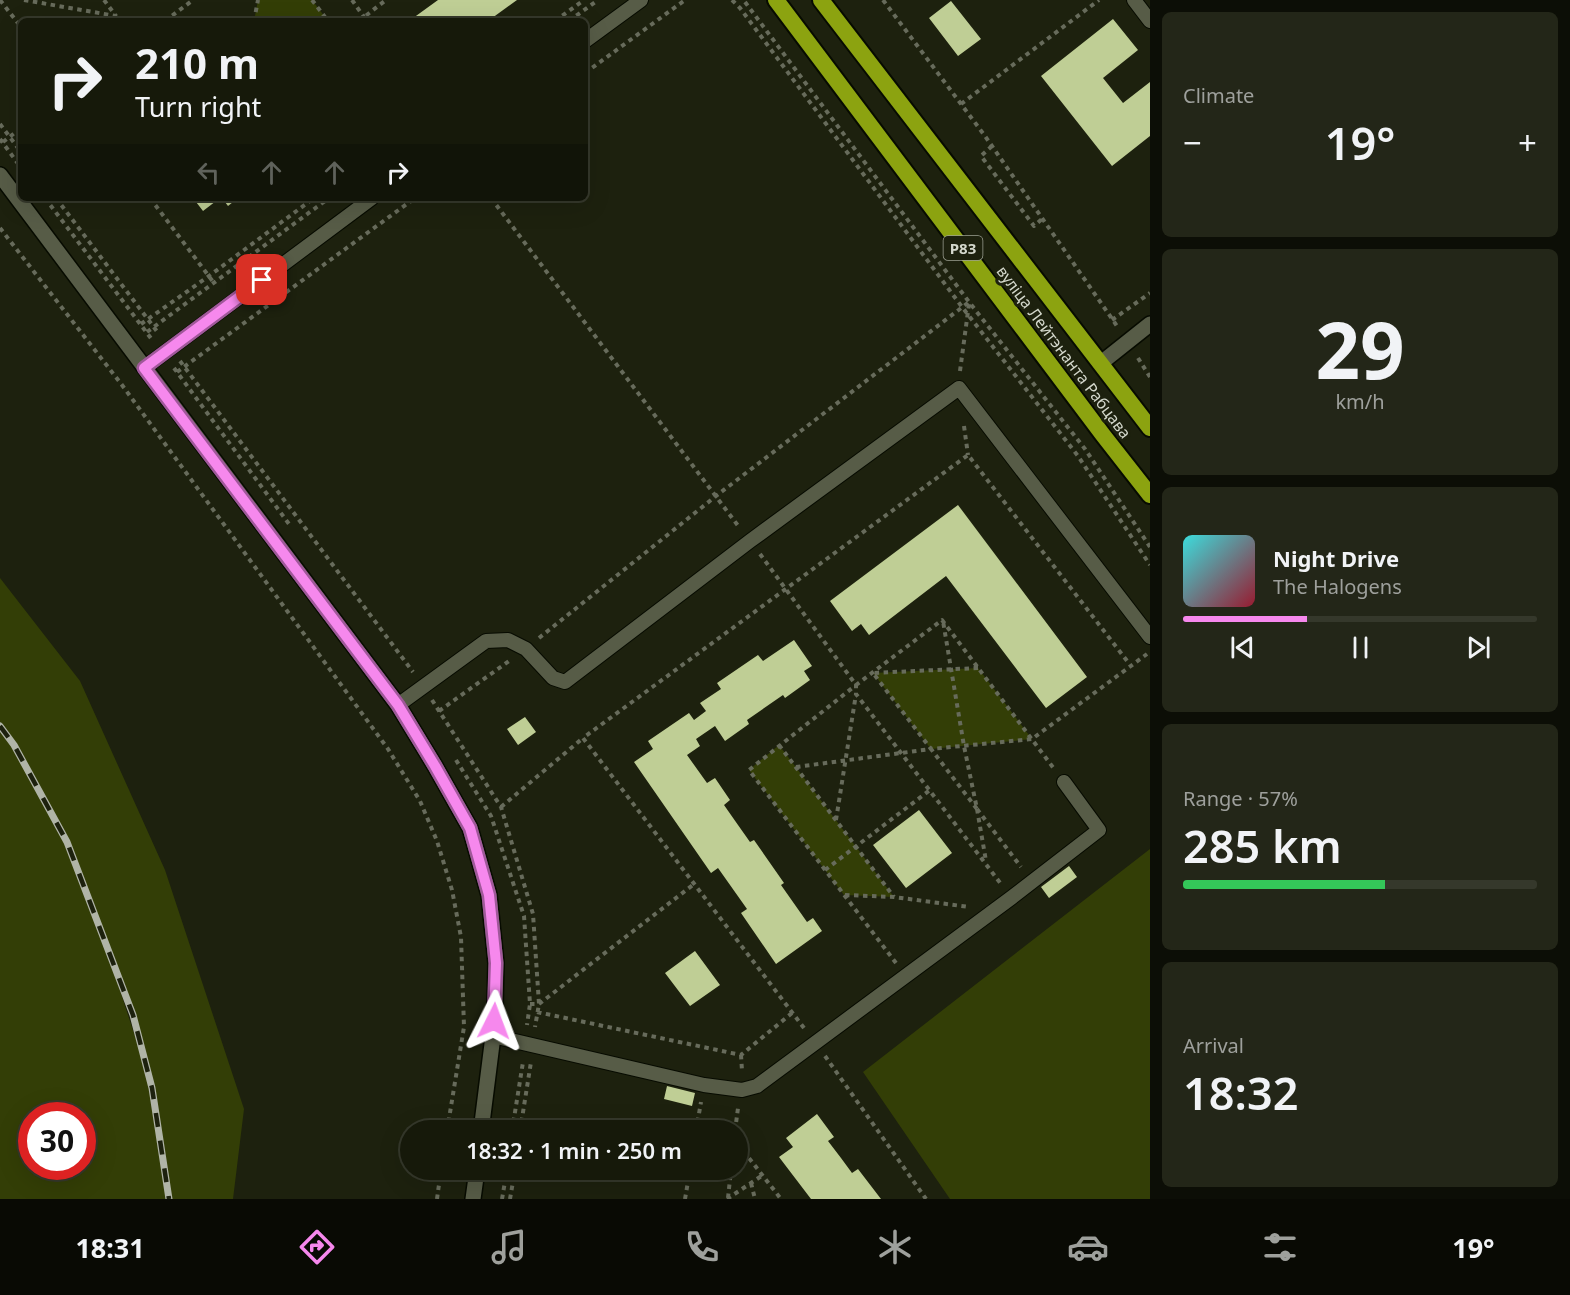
<!DOCTYPE html>
<meta charset="utf-8">
<style>
:root{--surface:#16190a;--page:#232618;--text:#f1f3f6;--muted:#9ea09c;--line:#35382b;--accent:#f688ed}
body{margin:0;font-family:"Noto Sans",sans-serif;background:var(--page);color:var(--text);height:100vh;display:flex;flex-direction:column;font-size:22px;white-space:nowrap}
*{box-sizing:border-box;margin:0}
p{font-size:20px;color:var(--muted)}
.icon{flex:none;width:33px;height:33px;fill:none;stroke:currentColor;stroke-width:2;stroke-linecap:round;stroke-linejoin:round}
.map{position:relative;flex:1;overflow:hidden}
.drawer{display:flex;flex-direction:column;gap:12px;padding:12px;background:#0c0e06;width:420px}
.drawer>*{flex:none}
.guide{position:absolute;left:18px;top:18px;width:570px;height:183px;border-radius:9px;box-shadow:0 6px 24px #0002,0 0 0 2px var(--line);background:#16190a;color:var(--text);overflow:hidden}
.speed{position:absolute;left:18px;top:1102px;display:flex;gap:12px;font-size:30px;font-weight:700;text-align:center}
.speed>*{display:grid;place-content:center;width:78px;height:78px;border-radius:50%;background:var(--surface);box-shadow:0 6px 24px #0002,0 0 0 2px var(--line);line-height:1}
.speed .limit{border:9px solid #d22;background:#fff;color:#111}
.pin{position:absolute;display:grid;place-items:center;width:51px;height:51px;color:#fff;margin:-26px;border-radius:12px;box-shadow:0 3px 9px #0006}
.me{position:absolute;width:66px;margin:-33px;rotate:3deg;stroke-linejoin:round;filter:drop-shadow(0 0 4px #0008)}
.turn{display:flex;align-items:center;gap:21px;height:126px;padding:0 18px;font-size:27px}
.turn .icon{width:78px;height:78px;stroke-width:2.5}
.turn b{display:block;font-size:42px;line-height:51px}
.lanes{display:flex;align-items:center;height:57px;padding:0 18px;background:#0003;justify-content:center;gap:30px;direction:ltr}
.lanes .off{opacity:.35}
.big{font-size:45px;font-weight:600;line-height:1.1}
.drawer .widget{flex:1;display:flex;flex-direction:column;justify-content:center;gap:9px;min-width:0;padding:0 21px;border-radius:9px;background:var(--page)}
.drawer .dial{align-items:center;gap:0}
.dial b{font-size:78px;line-height:1}
.song{display:flex;align-items:center;gap:18px}
.cover{width:72px;height:72px;border-radius:9px;background:linear-gradient(135deg,hsl(180 70% 55%),hsl(350 70% 35%))}
.played{height:6px;border-radius:3px;background:linear-gradient(90deg,var(--accent) 35%,var(--line) 35%)}
.keys{display:flex;justify-content:space-around;direction:ltr}
.heat{display:flex;justify-content:space-between;align-items:center;font-size:33px;direction:ltr}
.charge{height:9px;border-radius:4px;background:linear-gradient(90deg,#34c759 57%,var(--line) 0)}
.trip{position:absolute;left:400px;top:1120px;width:348px;height:60px;border-radius:30px;background:var(--surface);box-shadow:0 6px 24px #0002,0 0 0 2px var(--line);font-weight:600;line-height:60px;text-align:center}
.menu{display:flex;height:96px;justify-content:space-around;align-items:center;background:#090a04;color:var(--muted)}
.menu .icon{width:42px;height:42px}
.menu .current{color:var(--accent)}
.menu b{font-size:27px;color:var(--text)}
main{display:flex;flex:1;min-height:0}
.map>svg:first-child{display:block}
.green{fill:#333e06;fill-rule:evenodd}
.building{fill:#bfce95}
.lines{fill:none;stroke-linecap:round;stroke-linejoin:round}
.service-casing{stroke:#070b00;stroke-width:16}
.minor-casing{stroke:#070b00;stroke-width:18}
.trunk-casing{stroke:#070b00;stroke-width:20}
.path{stroke:#676b5b;stroke-width:4;stroke-dasharray:4.5 4.5;stroke-linecap:butt}
.service{stroke:#575c47;stroke-width:14}
.minor{stroke:#575c47;stroke-width:15}
.trunk{stroke:#8ca310;stroke-width:16}
.rail-casing{stroke:#b0b4a7;stroke-width:7}
.rail{stroke:#1d210e;stroke-width:4.5;stroke-dasharray:14;stroke-linecap:butt}
.route-casing{stroke:#a0589a;stroke-width:15}
.route{stroke:#f688ed;stroke-width:10}
.labels{text-anchor:middle;dominant-baseline:central;stroke-width:6;stroke-linejoin:round;paint-order:stroke}
.shield{fill:#1d210e;stroke:#9da193;stroke-width:1.5}
.shield-label{font-size:15px;font-weight:bold;fill:#d4d8cc}
.street-label{font-size:16px;fill:#d4d8cc;stroke:#1d210e}
</style>
<main>
<div class="map">
<svg width="1150" height="1199" viewBox="0 0 1150 1199">
<rect width="100%" height="100%" fill="#1d210e"/>
<!-- green -->
<path class="green" d="M258 0H312L328 21H254Z
M0 578 80 681 165 870 244 1109 233 1199H0ZM109 957 133 1015 148 1074 147 1073ZM32 1116H82V1167H32Z
M978 668 1032 739 931 749 873 673Z
M779 745 894 897 844 895 749 770Z
M1150 849V1199H950L863 1072Z"/>
<!-- building -->
<path class="building" d="M438 0H517L488 21H409Z
M951 1 981 39 958 56 929 18Z
M1113 19 1138 50 1103 78 1123 103 1150 82V136L1112 166 1041 76Z
M193 198H220L203 211Z
M222 198H238L228 206Z
M958 505 1087 677 1046 708 946 576 869 635 861 624 852 631 830 601Z
M794 640 812 666 804 671 810 680 785 698 783 695 747 720 749 724 725 741 715 726 696 739 700 746 687 755 707 783 715 778 730 800 724 805 738 825 750 842 754 840 784 883 781 885 807 922 813 918 822 931 776 964 741 913 747 909 718 868 711 873 634 762 653 749 648 741 689 713 694 720 706 711 700 703 721 689 717 683 758 655 763 661Z
M525 717 536 732 518 745 507 729Z
M919 810 952 853 906 888 873 845Z
M1069 866 1077 877 1049 898 1041 887Z
M695 951 720 985 690 1006 665 973Z
M667 1086 695 1093 692 1106 664 1099Z
M817 1114 834 1137 828 1141 841 1158 852 1173 858 1169 881 1199H811L779 1157 793 1147 786 1138Z"/>
<g class="lines">
<defs>
<path id="service" d="M1134 0 1150 21
M585 41 641 0
M144 368 372 198
M398 705 486 641 508 640 526 649 553 678 565 682 750 541 959 388 1150 637
M493 1036 704 1085 742 1090 757 1086 1011 898 1099 830 1064 782"/>
<path id="minor" d="M0 175 398 705 435 766 470 828 489 895 496 963 495 1006 493 1036 481 1131
M1101 363 1150 324
M473 1199 477 1170"/>
<path id="trunk" d="M776 0 1103 435 1150 495
M821 0 1150 428"/>
</defs>
<!-- service casing -->
<use href="#service" class="service-casing"/>
<!-- minor casing -->
<use href="#minor" class="minor-casing"/>
<!-- trunk casing -->
<use href="#trunk" class="trunk-casing"/>
<!-- path -->
<path class="path" d="M0 0 21 27
M24 0 116 16 131 21
M104 0 116 16
M312 0 328 21
M352 0 364 17
M732 0 740 8 962 307 1078 456 1150 565
M883 0 985 136 1117 326
M745 2 969 302 1085 449 1150 547
M165 21 193 0
M254 21 258 0
M359 21 386 0
M555 21 584 0
M569 21 598 0
M585 73 685 0
M961 104 1099 0
M0 124 21 152
M0 139 19 165
M3 142 21 128
M992 146 981 156 1034 226 1042 219
M45 198 153 341
M56 198 159 334
M150 198 214 283
M491 198 739 527
M0 228 122 385 388 749 420 801 437 841 452 890 461 937 464 1027 447 1131
M1112 320 1150 293
M141 324 209 276 314 198
M147 332 329 198
M1138 358 1150 377
M180 361 413 672
M174 368 289 524
M960 371 969 304
M177 372 415 198
M964 426 968 455
M760 554 856 685 942 620 1055 770
M539 638 716 496 969 302
M978 668 873 673 931 749 1032 739 1147 654
M432 700 501 807 533 914 539 1004 535 1027
M439 711 509 661
M779 745 894 897
M456 760 491 816 524 916 530 1004 527 1025
M796 767 931 749 977 809 964 746 943 621
M501 807 583 738
M977 809 1021 867
M977 809 986 861
M836 820 856 694
M825 870 930 790
M845 895 894 897 969 907
M896 963 749 770 856 685V694L1001 884
M530 1004H539L694 884
M537 1012 741 1055 792 1013
M804 1028 583 738 968 455 1131 666
M741 1055 742 1071
M825 1056 926 1199
M512 1131 523 1062
M520 1131 531 1062
M696 1131 701 1102
M735 1131 738 1108
M738 1144 781 1199
M751 1183 755 1199
M728 1198 731 1170
M437 1199 441 1170
M502 1199 507 1170
M510 1199 515 1170
M685 1199 690 1170
M727 1199 763 1175"/>
<!-- service -->
<use href="#service" class="service"/>
<!-- minor -->
<use href="#minor" class="minor"/>
<!-- trunk -->
<use href="#trunk" class="trunk"/>
<defs>
<path id="rail" d="M0 726 14 745 67 842 133 1015 152 1088 169 1199"/>
</defs>
<!-- rail casing -->
<use href="#rail" class="rail-casing"/>
<!-- rail -->
<use href="#rail" class="rail"/>
</g>
<g class="lines">
<defs>
<path id="route" d="M262 280 144 368 398 705 435 766 470 828 489 895 496 963 494 1021"/>
</defs>
<!-- route casing -->
<use href="#route" class="route-casing"/>
<!-- route -->
<use href="#route" class="route"/>
</g>
<g class="labels">
<!-- shield labels -->
<rect class="shield" x="943.5" y="236" width="39" height="24" rx="4.5"/>
<g class="shield-label">
<text x="963" y="248">Р83</text>
</g>
<!-- street labels -->
<g class="street-label">
<text transform="translate(1064 352) rotate(53)">вуліца Лейтэнанта Рабцава</text>
</g>
</g>
</svg>
<div class="speed"><div class="limit">30</div></div>
<div class="pin" style="left:262px;top:280px;background:#d93025"><svg class="icon" aria-label="arrive" viewBox="0 0 24 24"><path d="M6 21V4h12l-3 4 3 4H6"/></svg></div>
<svg class="me" style="left:494px;top:1021px" viewBox="-20 -20 40 40"><path d="M0-17L14 15 0 8-14 15z" fill="#f688ed" stroke="#fff" stroke-width="4"/></svg>
<div class="trip">18:32 · 1 min · 250 m</div>
<div class="guide">
<div class="turn"><svg class="icon" aria-label="right" viewBox="0 0 24 24"><path d="M7 20v-9h11M14 6l5 5-5 5"/></svg><div><b>210 m</b>Turn right</div></div>
<div class="lanes"><svg class="icon off" aria-label="left" viewBox="0 0 24 24"><path d="M17 20v-9H6M10 6l-5 5 5 5"/></svg><svg class="icon off" aria-label="ahead" viewBox="0 0 24 24"><path d="M12 20V5M6 11l6-6 6 6"/></svg><svg class="icon off" aria-label="ahead" viewBox="0 0 24 24"><path d="M12 20V5M6 11l6-6 6 6"/></svg><svg class="icon" aria-label="right" viewBox="0 0 24 24"><path d="M7 20v-9h11M14 6l5 5-5 5"/></svg></div>
</div>
</div>
<section class="drawer">
<div class="widget"><p>Climate</p>
<div class="heat"><a>−</a><b class="big">19°</b><a>+</a></div>
</div>
<div class="widget dial"><b>29</b><p>km/h</p></div>
<div class="widget">
<div class="song"><i class="cover"></i><div><b>Night Drive</b><p>The Halogens</p></div></div>
<div class="played"></div>
<div class="keys"><svg class="icon" aria-label="previous" viewBox="0 0 24 24"><path d="M18 5L8 12l10 7zM5 5v14"/></svg><svg class="icon" aria-label="pause" viewBox="0 0 24 24"><path d="M8 5v14M16 5v14"/></svg><svg class="icon" aria-label="next" viewBox="0 0 24 24"><path d="M6 5l10 7-10 7zM19 5v14"/></svg></div>
</div>
<div class="widget"><p>Range · 57%</p><b class="big">285 km</b><div class="charge"></div></div>
<div class="widget"><p>Arrival</p><b class="big">18:32</b></div>
</section>
</main>
<nav class="menu">
<b>18:31</b>
<svg class="icon current" aria-label="directions" viewBox="0 0 24 24"><path d="M12 3l9 9-9 9-9-9zM9 14v-3h6M13 9l2 2-2 2"/></svg>
<svg class="icon" aria-label="music" viewBox="0 0 24 24"><path d="M9 18V5l10-2v13"/><circle cx="6" cy="18" r="3"/><circle cx="16" cy="16" r="3"/></svg>
<svg class="icon" aria-label="phone" viewBox="0 0 24 24"><path d="M5 4h4l2 5-3 2q2 4 5 5l2-3 5 2v4C11 20 4 13 5 4z"/></svg>
<svg class="icon" aria-label="climate" viewBox="0 0 24 24"><path d="M12 3v18M4 7l16 10M4 17L20 7"/></svg>
<svg class="icon" aria-label="car" viewBox="0 0 24 24"><path d="M5 17H2v-5l4-1 3-4h7l3 4 3 1v5h-3M9 17h6M6 11h13"/><circle cx="7" cy="17" r="2"/><circle cx="17" cy="17" r="2"/></svg>
<svg class="icon" aria-label="filters" viewBox="0 0 24 24"><path d="M4 7h16M4 17h16"/><circle cx="9" cy="7" r="2"/><circle cx="15" cy="17" r="2"/></svg>
<b>19°</b>
</nav>
